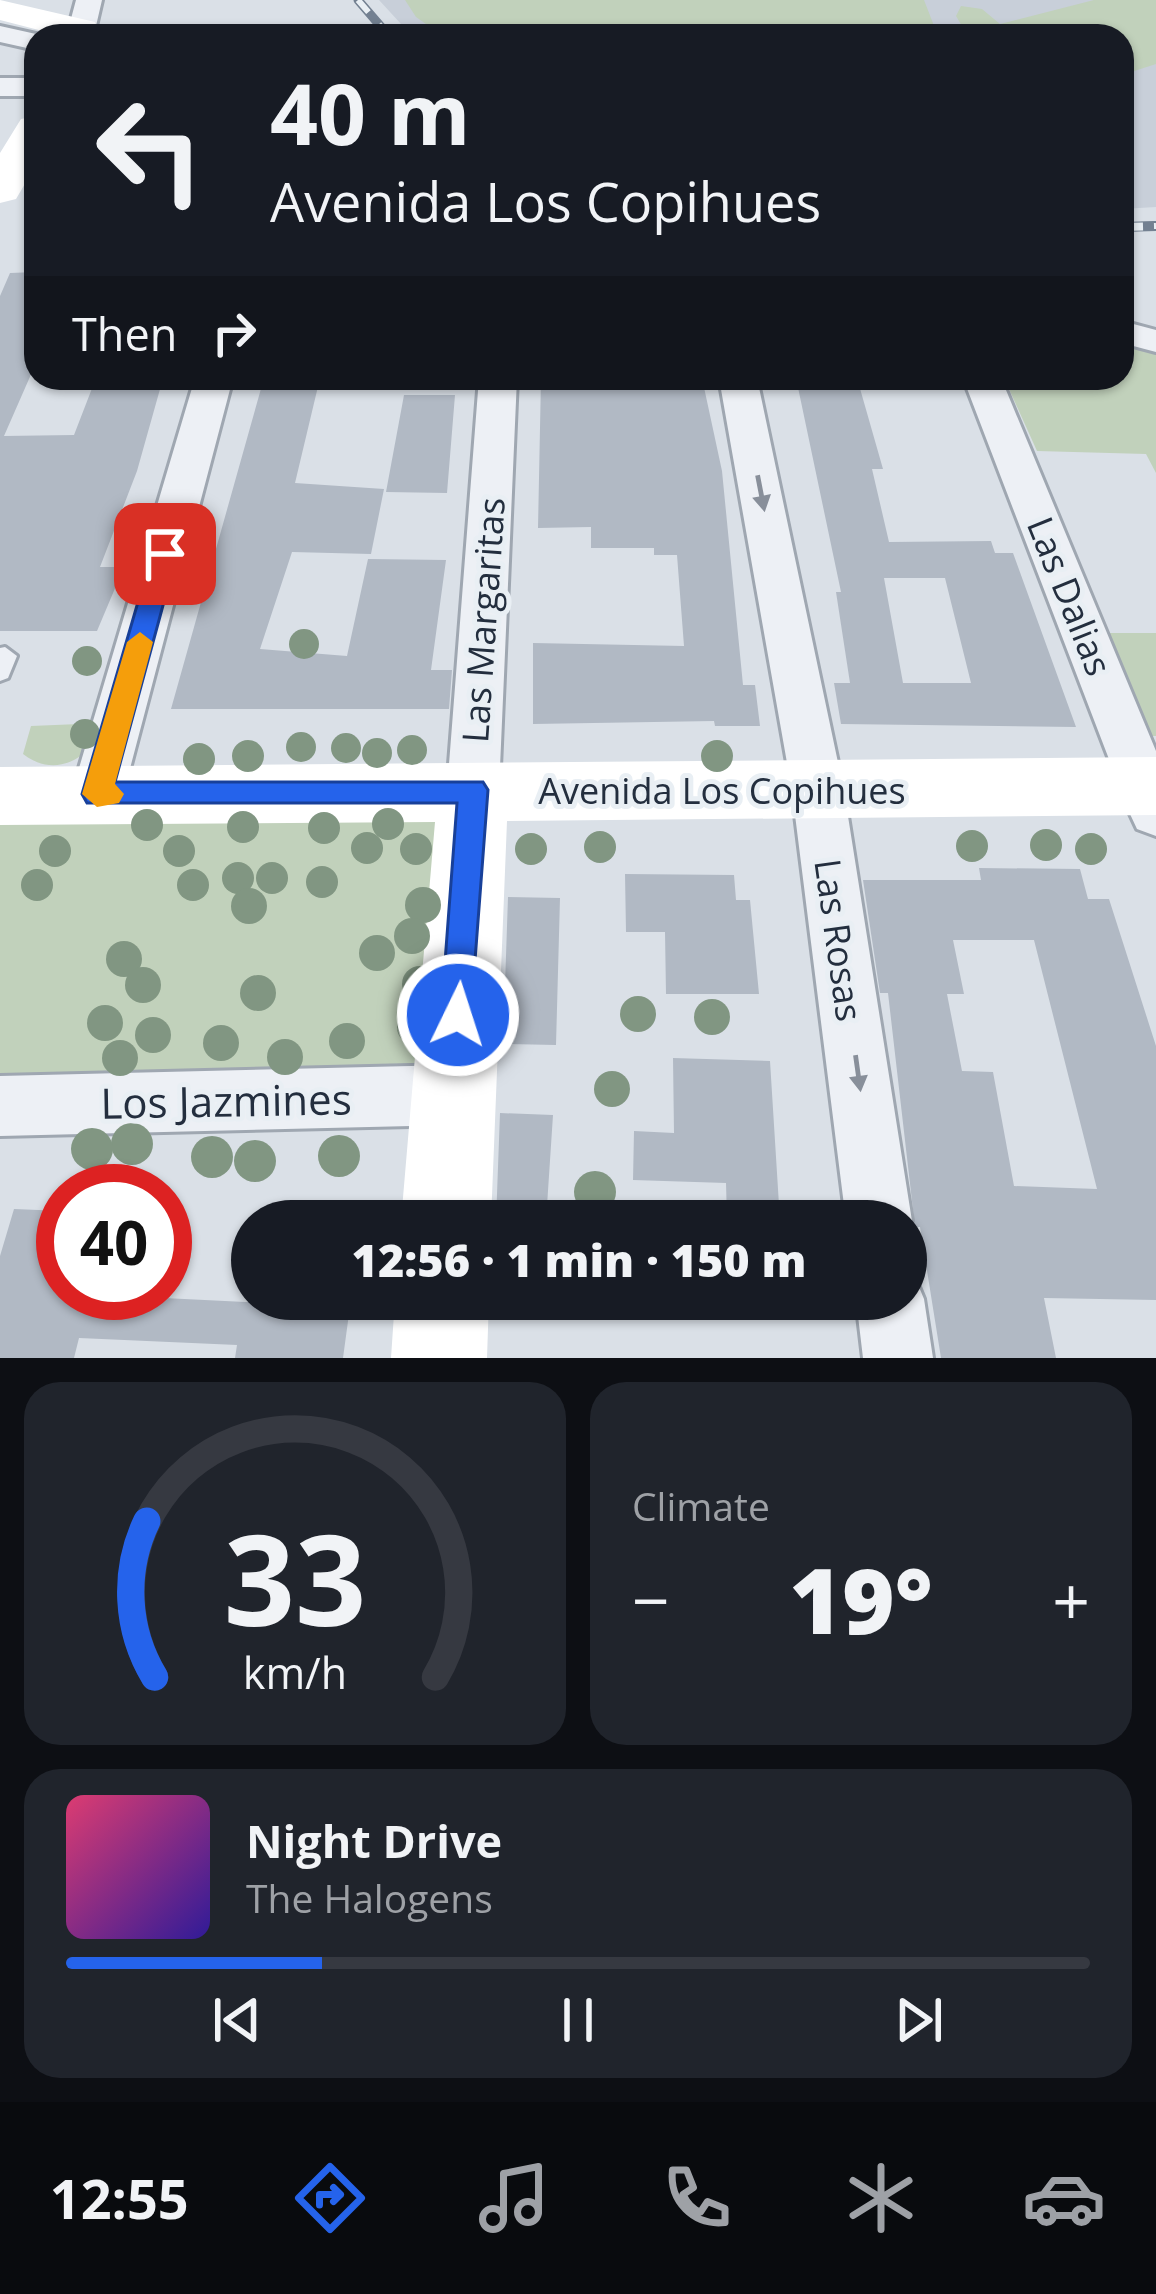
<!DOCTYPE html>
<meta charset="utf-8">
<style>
:root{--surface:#171b24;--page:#20242c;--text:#f1f3f6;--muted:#9ea1a6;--line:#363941;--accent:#2563eb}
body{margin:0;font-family:"Open Sans",sans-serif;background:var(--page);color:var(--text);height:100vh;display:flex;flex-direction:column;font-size:45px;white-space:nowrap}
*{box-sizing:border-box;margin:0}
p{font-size:39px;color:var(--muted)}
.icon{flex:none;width:66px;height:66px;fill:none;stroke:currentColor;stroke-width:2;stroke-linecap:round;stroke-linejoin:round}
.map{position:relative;height:1358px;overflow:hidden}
.sheet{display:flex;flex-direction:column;gap:24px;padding:24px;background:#0d0f14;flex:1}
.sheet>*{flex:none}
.hud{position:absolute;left:24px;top:24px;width:1110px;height:366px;border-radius:36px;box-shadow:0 3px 9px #0004;background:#171b24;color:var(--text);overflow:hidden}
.speed{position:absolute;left:36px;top:1164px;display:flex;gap:24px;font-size:60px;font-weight:700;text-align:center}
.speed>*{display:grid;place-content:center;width:156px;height:156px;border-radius:50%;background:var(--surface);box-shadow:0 3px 9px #0004;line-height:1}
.speed .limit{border:18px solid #d22;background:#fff;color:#111}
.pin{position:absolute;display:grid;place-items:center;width:102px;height:102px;color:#fff;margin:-51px;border-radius:24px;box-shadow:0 6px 18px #0006}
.me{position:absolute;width:132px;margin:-66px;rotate:4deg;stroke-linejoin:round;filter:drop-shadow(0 0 9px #0008)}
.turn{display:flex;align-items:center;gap:42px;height:252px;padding:0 48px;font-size:54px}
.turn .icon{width:156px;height:156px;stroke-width:2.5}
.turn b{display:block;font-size:84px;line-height:102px}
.then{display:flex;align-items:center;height:114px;padding:0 48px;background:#0003;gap:24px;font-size:45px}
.big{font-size:90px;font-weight:800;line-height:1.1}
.sheet .tile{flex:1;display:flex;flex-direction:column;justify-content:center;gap:18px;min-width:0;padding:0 42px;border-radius:36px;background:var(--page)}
.sheet .dial{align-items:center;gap:0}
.dial svg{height:312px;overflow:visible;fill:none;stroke:var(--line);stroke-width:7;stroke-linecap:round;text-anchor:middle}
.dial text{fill:var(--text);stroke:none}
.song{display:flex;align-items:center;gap:36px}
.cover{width:144px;height:144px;border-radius:18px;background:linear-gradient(135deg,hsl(340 70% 55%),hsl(250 70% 35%))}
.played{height:12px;border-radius:6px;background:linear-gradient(90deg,var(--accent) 25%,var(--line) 25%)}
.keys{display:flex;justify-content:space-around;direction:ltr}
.heat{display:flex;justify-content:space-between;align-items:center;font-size:66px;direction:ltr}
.sheet .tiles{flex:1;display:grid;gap:24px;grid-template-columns:1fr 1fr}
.tile:last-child{grid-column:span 2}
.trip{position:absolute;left:231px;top:1200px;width:696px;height:120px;border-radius:60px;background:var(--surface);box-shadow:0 3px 9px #0004;font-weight:800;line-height:120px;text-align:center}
.tab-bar{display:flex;height:192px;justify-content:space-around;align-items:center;background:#090b0e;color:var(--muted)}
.tab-bar .icon{width:84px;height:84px}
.tab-bar .active{color:var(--accent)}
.tab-bar b{font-size:54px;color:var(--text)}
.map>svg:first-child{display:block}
.built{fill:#c8cfd9}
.green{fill:#c1d1bb}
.building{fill:#b1b9c4;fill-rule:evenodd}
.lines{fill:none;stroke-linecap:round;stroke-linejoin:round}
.lane-casing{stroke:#9fa7b1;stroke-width:6}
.street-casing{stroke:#9fa7b1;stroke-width:6}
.lane{fill:#edf0f5;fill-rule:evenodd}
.street{fill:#edf0f5;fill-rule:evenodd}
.secondary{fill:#fff;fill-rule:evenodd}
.rail-far1-casing{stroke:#738091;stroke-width:9}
.rail-casing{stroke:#738091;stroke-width:10}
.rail-far1{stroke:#e9eff4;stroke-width:6;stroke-dasharray:16;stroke-linecap:butt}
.rail{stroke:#e9eff4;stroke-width:8;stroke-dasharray:21;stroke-linecap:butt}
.tree{fill:#819682}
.oneway{fill:#888f9a}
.route{fill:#2563eb;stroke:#184099;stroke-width:3}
.slow{fill:#f59e0b}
.labels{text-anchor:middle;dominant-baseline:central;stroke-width:10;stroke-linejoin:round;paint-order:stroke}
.street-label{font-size:36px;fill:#232e3e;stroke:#e9eff4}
.near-street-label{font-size:42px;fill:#232e3e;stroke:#e9eff4}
</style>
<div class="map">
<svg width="1156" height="1358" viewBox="0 0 1156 1358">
<rect width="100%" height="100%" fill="#dae0e7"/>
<!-- built -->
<path class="built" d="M379 0H1156V207L1122 209V36H412Z"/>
<!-- green -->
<path class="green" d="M405 0H924L938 36H443L416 17Z
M1094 0H1156V64L1122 75V36H968L956 16 961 6 982 9 1000 24Z
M1122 341 1156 350V473L1146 454 1037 451 1004 378H1122Z
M1100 633H1156V736H1138Z
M103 723C94 757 56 780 23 754L31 726Z
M0 816 436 818 423 1059 410 1069 0 1080Z"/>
<!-- building -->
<path class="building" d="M36 272V363L4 436 74 435 96 378 162 382 137 471 100 567H124L97 631H0V296L10 273Z
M264 378H320L295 483 384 489 371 554 292 552 260 649 347 656 368 559 446 560 431 670H452L449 709H171Z
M541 378H702L722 471 743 685H755L760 726H715L714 721 533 724V643L684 646 677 555H654V548H591V527L538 528Z
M796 378H857L883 469H872L889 542 991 541 995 553H1013L1076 727 841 724 834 683H850L836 592H841ZM884 578H945L971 683H903Z
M404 395H455L447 493 386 492Z
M979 868 1080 869 1088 899H1109L1156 1046V1300L1044 1298 1056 1358H941L920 1227H915L888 993H880L863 880H981ZM953 940H1034L1097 1189 1014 1186 993 1072 962 1071 947 994H964Z
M625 874 734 875 736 900H750L759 994H666L665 932H626Z
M508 897 560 898 556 1045 503 1044Z
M673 1058 770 1061 780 1221 727 1220 726 1183 633 1180 634 1131 674 1133Z
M500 1113 553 1115 546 1221H496Z
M14 1209 63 1211V1293L245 1302 351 1299 343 1358H235L237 1345 79 1338 74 1358H0V1256Z"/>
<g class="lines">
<defs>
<path id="lane" d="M5 647 17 656 8 678 0 681V648Z"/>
<path id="street" d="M76 0H102L96 26 114 36H72L68 30Z
M0 26 45 36H36V50L0 42Z
M0 78H36V96H0Z
M1122 321 1156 330V352L1122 343Z
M195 378H233L123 795 115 810 97 816 79 810 71 795Z
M479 378H517L499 790 491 805 473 811 455 805 447 790Z
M719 378H757L844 791 912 1221 906 1235V1221H846L792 791Z
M963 378H1001L1156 751V836L1137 829 1130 814Z
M453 1065 475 1074 484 1095 475 1116 453 1125 0 1136V1076Z
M906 1272 914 1275 924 1299 933 1358H863L856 1299H906Z"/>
</defs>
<!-- lane casing -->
<use href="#lane" class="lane-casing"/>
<!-- street casing -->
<use href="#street" class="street-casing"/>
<!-- lane -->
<use href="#lane" class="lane"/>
<!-- street -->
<use href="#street" class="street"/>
<!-- secondary -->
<path class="secondary" d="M0 0 95 22 100 36H62L0 20Z
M36 116V165L16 199 0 203V153L21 119Z
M1156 757V815L507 821 491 1221H401L435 822 0 825V767Z
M395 1299H489L487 1358H391Z"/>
<defs>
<path id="rail-far1" d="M358 0 389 36
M1122 227 1156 226"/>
<path id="rail" d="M1122 227 1156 226"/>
</defs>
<!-- rail-far1 casing -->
<use href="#rail-far1" class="rail-far1-casing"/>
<!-- rail casing -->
<use href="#rail" class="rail-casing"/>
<!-- rail-far1 -->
<use href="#rail-far1" class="rail-far1"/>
<!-- rail -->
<use href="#rail" class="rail"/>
</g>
<!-- trees -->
<g class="tree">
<circle cx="304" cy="644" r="15"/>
<circle cx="87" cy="661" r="15"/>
<circle cx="85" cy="734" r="15"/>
<circle cx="301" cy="747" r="15"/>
<circle cx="346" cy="748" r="15"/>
<circle cx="412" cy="750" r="15"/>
<circle cx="377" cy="753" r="15"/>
<circle cx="248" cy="756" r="16"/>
<circle cx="717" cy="756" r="16"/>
<circle cx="199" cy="759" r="16"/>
<circle cx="388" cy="824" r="16"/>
<circle cx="147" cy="825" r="16"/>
<circle cx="243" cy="827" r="16"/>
<circle cx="324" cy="828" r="16"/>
<circle cx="1046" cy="845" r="16"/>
<circle cx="972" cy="846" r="16"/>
<circle cx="600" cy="847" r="16"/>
<circle cx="367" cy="848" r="16"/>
<circle cx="416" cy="849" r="16"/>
<circle cx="531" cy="849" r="16"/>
<circle cx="1091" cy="849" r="16"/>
<circle cx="55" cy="851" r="16"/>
<circle cx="179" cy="851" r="16"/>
<circle cx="238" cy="878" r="16"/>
<circle cx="272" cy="878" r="16"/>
<circle cx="322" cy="882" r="16"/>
<circle cx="37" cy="885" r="16"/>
<circle cx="193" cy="885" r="16"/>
<circle cx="423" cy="905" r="18"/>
<circle cx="249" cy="906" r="18"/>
<circle cx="412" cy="936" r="18"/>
<circle cx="377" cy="953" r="18"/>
<circle cx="124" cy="959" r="18"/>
<circle cx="420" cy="984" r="18"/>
<circle cx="143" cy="985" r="18"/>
<circle cx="258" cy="993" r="18"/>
<circle cx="638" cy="1014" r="18"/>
<circle cx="712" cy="1017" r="18"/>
<circle cx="105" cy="1023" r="18"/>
<circle cx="415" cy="1027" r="18"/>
<circle cx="153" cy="1035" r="18"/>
<circle cx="347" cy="1041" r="18"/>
<circle cx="221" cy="1043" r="18"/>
<circle cx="285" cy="1057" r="18"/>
<circle cx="120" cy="1058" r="18"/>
<circle cx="612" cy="1089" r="18"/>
<circle cx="132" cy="1144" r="21"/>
<circle cx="92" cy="1149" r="21"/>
<circle cx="339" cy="1156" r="21"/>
<circle cx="212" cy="1157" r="21"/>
<circle cx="255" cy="1161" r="21"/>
<circle cx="595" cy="1192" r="21"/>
</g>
<!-- one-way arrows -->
<defs><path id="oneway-solid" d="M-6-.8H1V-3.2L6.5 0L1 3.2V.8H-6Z" transform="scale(3)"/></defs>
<g class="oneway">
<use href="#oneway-solid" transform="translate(761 493) rotate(79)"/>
<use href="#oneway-solid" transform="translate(858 1073) rotate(82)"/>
</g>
<!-- route -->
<path class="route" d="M165 546 177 554 115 782H483L488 790 470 1026 458 1030 446 1026 441 1015 457 803H87L82 794 152 554Z"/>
<!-- slow -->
<path class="slow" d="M140 632 153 642 115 784 124 794 119 803 97 807 82 794 127 642Z"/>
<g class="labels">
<!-- street labels -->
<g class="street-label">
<text transform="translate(1070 596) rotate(68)">Las Dalias</text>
<text transform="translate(483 620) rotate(-86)">Las Margaritas</text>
<text x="722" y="790">Avenida Los Copihues</text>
<text transform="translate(839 940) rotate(82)">Las Rosas</text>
</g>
<!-- near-street labels -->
<g class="near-street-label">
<text transform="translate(226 1100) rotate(-1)">Los Jazmines</text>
</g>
</g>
</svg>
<div class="speed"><div class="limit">40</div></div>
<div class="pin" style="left:165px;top:554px;background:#d93025"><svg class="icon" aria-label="arrive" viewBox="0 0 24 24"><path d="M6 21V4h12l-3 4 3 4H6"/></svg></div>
<svg class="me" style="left:458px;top:1015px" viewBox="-20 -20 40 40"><circle r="17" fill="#2563eb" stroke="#fff" stroke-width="3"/><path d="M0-11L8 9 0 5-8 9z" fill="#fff"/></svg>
<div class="trip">12:56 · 1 min · 150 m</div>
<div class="hud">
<div class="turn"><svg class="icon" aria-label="left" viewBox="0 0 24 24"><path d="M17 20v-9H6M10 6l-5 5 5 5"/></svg><div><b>40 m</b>Avenida Los Copihues</div></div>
<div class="then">Then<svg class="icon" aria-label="right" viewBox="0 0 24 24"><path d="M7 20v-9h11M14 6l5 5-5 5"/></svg></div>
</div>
</div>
<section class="sheet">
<div class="tiles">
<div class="tile dial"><svg viewBox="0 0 100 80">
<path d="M14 69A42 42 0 1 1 86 69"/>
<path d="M14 69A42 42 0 0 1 12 29" stroke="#2563eb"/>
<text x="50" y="56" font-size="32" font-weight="700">33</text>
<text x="50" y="72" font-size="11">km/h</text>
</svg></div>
<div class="tile"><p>Climate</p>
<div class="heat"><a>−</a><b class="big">19°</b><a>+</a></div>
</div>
<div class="tile">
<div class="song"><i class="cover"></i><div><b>Night Drive</b><p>The Halogens</p></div></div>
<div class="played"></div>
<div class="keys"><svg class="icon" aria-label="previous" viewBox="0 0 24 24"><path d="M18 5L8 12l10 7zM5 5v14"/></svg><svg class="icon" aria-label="pause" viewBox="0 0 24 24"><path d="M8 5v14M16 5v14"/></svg><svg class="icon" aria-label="next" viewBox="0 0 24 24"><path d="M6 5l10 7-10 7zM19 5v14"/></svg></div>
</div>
</div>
</section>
<nav class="tab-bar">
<b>12:55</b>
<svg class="icon active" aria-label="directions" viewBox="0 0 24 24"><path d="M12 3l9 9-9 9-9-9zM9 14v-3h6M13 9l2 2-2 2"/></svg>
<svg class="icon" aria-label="music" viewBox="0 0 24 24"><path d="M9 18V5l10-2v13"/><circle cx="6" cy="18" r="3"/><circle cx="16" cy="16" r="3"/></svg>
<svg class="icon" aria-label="phone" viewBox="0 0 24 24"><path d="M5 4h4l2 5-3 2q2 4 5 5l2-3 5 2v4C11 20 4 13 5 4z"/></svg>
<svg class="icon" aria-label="climate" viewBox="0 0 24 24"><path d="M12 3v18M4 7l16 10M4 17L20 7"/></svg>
<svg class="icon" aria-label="car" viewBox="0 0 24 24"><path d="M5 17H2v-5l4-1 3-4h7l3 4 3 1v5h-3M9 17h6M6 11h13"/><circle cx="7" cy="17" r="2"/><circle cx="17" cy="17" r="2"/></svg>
</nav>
